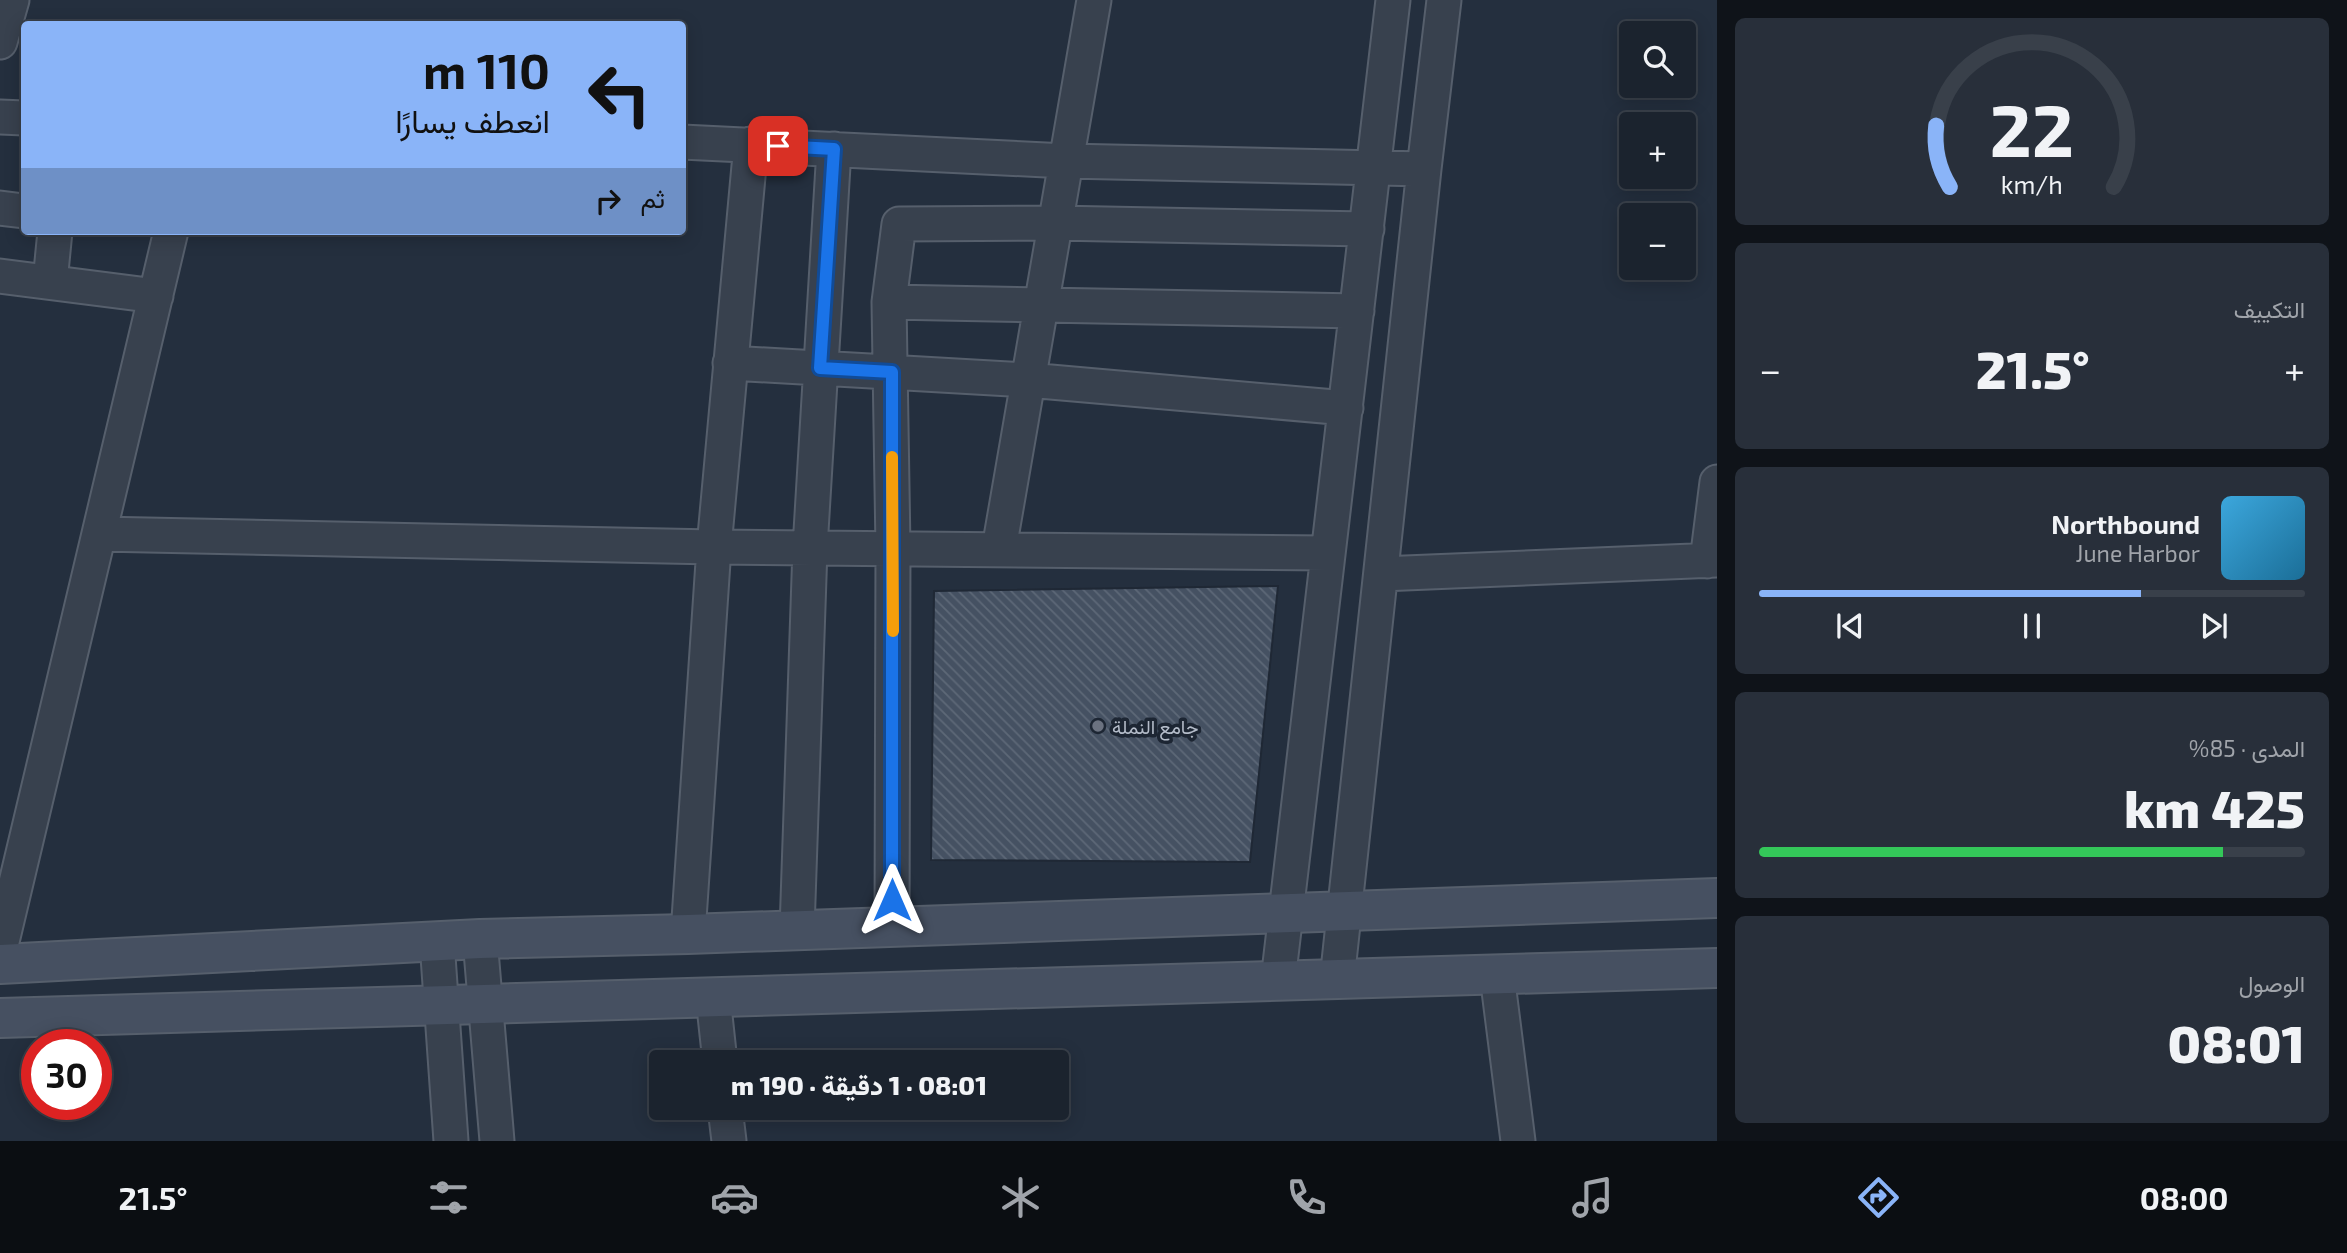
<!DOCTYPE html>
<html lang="ar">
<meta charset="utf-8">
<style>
:root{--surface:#1b232e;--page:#282f3a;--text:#f1f3f6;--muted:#a0a4aa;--line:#39404a;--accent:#8ab4f8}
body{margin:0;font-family:"Exo 2",Vazirmatn,sans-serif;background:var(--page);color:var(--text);direction:rtl;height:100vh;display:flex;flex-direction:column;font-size:26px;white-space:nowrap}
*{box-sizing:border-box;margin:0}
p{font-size:23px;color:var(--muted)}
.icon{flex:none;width:38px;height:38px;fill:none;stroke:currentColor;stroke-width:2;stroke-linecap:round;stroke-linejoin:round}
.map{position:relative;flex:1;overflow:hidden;direction:ltr}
.side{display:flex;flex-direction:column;gap:18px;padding:18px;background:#0f1319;width:630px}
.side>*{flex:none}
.hud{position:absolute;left:21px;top:21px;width:665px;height:214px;border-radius:7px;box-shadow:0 4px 18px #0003,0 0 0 2px var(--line);direction:rtl;background:#8ab4f8;color:#111;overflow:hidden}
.controls{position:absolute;left:1619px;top:21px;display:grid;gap:14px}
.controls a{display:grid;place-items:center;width:77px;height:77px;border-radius:7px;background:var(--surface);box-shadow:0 4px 18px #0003,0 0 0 2px var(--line);font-size:35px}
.speed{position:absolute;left:21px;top:1029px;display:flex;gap:14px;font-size:35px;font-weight:700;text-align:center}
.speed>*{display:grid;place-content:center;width:91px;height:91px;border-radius:50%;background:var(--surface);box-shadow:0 4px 18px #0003,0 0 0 2px var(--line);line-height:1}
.speed .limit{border:10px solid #d22;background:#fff;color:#111}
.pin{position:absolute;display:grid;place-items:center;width:60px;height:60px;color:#fff;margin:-30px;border-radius:14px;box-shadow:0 4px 10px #0006}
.me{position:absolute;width:77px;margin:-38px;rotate:0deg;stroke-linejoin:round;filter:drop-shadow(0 0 5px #0008)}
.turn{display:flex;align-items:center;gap:24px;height:147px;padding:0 21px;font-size:32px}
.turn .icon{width:91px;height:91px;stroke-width:2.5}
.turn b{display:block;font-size:49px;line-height:60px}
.then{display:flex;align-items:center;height:66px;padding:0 21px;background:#0003;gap:14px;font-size:26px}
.big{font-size:52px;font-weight:800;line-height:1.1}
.side .tile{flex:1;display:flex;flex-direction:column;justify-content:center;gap:10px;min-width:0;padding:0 24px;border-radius:10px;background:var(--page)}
.side .dial{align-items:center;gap:0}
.dial svg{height:182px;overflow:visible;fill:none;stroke:var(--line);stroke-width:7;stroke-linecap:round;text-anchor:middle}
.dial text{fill:var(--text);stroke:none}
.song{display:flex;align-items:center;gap:21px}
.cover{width:84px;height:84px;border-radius:10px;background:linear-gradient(135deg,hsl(200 70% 55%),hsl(200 70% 35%))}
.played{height:7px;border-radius:4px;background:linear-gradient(90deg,var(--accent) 70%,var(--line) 70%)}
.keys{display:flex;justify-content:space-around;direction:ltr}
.heat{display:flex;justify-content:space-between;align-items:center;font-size:38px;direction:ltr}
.charge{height:10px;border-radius:5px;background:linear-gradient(90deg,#34c759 85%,var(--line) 0)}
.trip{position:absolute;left:649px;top:1050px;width:420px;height:70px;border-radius:7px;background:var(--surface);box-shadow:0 4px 18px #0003,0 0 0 2px var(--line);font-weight:800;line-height:70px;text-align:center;direction:rtl}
.tabs{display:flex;height:112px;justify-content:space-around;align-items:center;background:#0b0e12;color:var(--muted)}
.tabs .icon{width:49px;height:49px}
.tabs .active{color:var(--accent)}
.tabs b{font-size:32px;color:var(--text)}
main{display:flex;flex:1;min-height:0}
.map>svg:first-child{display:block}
.building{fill:url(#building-back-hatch);stroke:#1f2835;stroke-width:2}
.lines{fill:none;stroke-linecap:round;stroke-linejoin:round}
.street-casing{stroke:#565f6c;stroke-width:37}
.secondary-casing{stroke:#565f6c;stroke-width:42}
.street{stroke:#38414e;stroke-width:33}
.secondary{stroke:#465061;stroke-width:38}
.route-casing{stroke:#114b97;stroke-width:18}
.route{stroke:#1a73e8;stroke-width:12}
.slow{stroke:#f59e0b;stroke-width:12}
.worship-dot{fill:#6b7280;stroke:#1d2633;stroke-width:2.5}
.labels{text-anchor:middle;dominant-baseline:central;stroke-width:7;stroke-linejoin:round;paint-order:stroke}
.poi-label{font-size:19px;fill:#b4bcc9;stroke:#1d2633;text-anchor:start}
</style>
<main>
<section class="side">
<div class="tile dial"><svg viewBox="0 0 100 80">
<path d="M14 69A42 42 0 1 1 86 69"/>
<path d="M14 69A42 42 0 0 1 8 42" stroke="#8ab4f8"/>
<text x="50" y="56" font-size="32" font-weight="700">22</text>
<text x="50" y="72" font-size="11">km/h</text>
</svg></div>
<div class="tile"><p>التكييف</p>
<div class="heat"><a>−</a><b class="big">21.5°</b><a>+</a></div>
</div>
<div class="tile">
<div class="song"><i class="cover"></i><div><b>Northbound</b><p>June Harbor</p></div></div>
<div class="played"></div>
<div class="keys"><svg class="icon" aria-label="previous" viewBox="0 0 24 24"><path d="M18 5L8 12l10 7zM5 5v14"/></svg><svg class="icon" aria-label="pause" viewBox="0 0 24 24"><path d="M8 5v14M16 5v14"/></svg><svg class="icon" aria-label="next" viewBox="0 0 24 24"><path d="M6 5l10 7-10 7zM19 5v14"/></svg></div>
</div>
<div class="tile"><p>المدى · 85%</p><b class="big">425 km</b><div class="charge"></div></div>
<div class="tile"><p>الوصول</p><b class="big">08:01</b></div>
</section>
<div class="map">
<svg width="1717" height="1141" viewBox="0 0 1717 1141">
<defs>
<pattern id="building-back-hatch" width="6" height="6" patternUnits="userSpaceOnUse" patternTransform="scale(1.75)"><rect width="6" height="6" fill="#455162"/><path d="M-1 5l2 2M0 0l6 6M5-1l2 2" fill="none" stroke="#5d6877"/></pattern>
</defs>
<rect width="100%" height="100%" fill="#242f3e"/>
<!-- building -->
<path class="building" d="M1278 586 1250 862 931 860 934 591Z"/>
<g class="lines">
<defs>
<path id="street" d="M0 42 12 0
M0 117 24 118
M682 142 1066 161 1424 169
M0 208 24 211
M0 276 156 296
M50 282 55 231
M889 302 1357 311
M730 363 1028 380 1346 408
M99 534 714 547 1328 553
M999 549 1094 0
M1707 561 1717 482
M1381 574 1717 560
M892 927 893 548 889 302 899 224 1055 223 1367 229
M797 930 810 548 834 149
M688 934 714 547 751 144
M480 939 497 1141
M437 942 451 1141
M0 950 171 231
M1497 975 1518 1141
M1337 980 1424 169 1444 0
M1278 981 1393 0
M713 997 720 1062
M725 1108 729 1141"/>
<path id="secondary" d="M0 964 480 939 688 934 1717 898
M0 1018 1717 968"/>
</defs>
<!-- street casing -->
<use href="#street" class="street-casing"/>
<!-- secondary casing -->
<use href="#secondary" class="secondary-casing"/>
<!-- street -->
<use href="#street" class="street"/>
<!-- secondary -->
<use href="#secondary" class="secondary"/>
</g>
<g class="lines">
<defs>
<path id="route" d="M778 146 834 149 820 368 892 372V900"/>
</defs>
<!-- route casing -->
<use href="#route" class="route-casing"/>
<!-- route -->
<use href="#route" class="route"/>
<!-- slow -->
<path class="slow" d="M892 457 893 631"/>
</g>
<!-- markers -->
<circle class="worship-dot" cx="1098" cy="726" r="7"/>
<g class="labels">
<!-- poi labels -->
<g class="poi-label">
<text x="1112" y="726">جامع النملة</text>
</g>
</g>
</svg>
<div class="controls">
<a><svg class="icon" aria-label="search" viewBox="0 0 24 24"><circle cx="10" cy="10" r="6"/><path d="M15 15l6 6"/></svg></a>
<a>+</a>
<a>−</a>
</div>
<div class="speed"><div class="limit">30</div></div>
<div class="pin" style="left:778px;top:146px;background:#d93025"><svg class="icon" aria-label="arrive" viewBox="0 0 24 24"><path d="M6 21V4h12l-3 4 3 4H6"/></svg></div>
<svg class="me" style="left:892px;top:900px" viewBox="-20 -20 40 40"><path d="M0-17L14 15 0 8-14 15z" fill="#1a73e8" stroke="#fff" stroke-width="4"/></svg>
<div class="trip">08:01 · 1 دقيقة · 190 m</div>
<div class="hud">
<div class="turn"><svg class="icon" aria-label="left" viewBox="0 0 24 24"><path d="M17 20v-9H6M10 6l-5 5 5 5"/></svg><div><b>110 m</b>انعطف يسارًا</div></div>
<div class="then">ثم<svg class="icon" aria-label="right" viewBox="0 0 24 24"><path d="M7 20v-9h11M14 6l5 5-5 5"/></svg></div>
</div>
</div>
</main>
<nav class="tabs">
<b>08:00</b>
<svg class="icon active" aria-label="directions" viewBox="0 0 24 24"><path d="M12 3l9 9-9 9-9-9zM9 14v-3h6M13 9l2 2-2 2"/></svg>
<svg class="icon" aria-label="music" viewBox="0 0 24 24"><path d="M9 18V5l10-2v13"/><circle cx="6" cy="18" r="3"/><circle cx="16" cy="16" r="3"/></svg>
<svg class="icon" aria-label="phone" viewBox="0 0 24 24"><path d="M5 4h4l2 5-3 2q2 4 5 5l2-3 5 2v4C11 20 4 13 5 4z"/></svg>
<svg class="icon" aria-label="climate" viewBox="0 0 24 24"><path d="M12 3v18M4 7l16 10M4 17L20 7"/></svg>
<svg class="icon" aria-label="car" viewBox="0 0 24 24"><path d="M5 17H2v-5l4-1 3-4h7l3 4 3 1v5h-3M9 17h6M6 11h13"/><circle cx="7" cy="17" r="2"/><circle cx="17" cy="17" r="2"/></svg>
<svg class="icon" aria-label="filters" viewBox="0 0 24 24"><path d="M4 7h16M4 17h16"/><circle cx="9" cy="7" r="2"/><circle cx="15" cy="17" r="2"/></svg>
<b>21.5°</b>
</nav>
